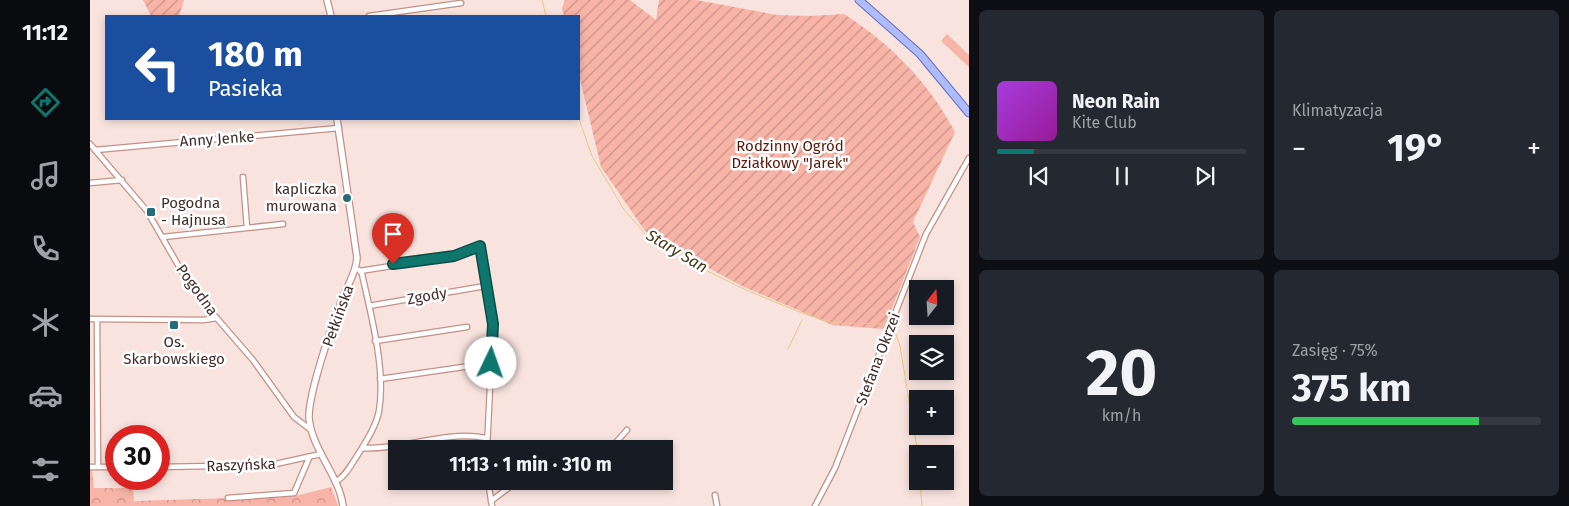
<!DOCTYPE html>
<html lang="pl">
<meta charset="utf-8">
<style>
:root{--surface:#171b24;--page:#242831;--text:#f1f3f6;--muted:#9ea1a6;--line:#363941;--accent:#0f766e}
body{margin:0;font-family:"Fira Sans",sans-serif;background:var(--page);color:var(--text);height:100vh;display:flex;flex-direction:column;font-size:19px;white-space:nowrap}
*{box-sizing:border-box;margin:0}
p{font-size:16px;color:var(--muted)}
.icon{flex:none;width:28px;height:28px;fill:none;stroke:currentColor;stroke-width:2;stroke-linecap:round;stroke-linejoin:round}
.map{position:relative;flex:1;overflow:hidden}
.details{display:flex;flex-direction:column;gap:10px;padding:10px;background:#0d0f14;width:600px}
.details>*{flex:none}
.banner{position:absolute;left:15px;top:15px;width:475px;height:105px;border-radius:0px;box-shadow:0 2px 8px #0003;background:#1a4fa0;color:#fff;overflow:hidden}
.needle{width:32px;rotate:17deg}
.tools{position:absolute;left:819px;top:280px;display:grid;gap:10px}
.tools a{display:grid;place-items:center;width:45px;height:45px;border-radius:0px;background:var(--surface);box-shadow:0 2px 8px #0003;font-size:25px}
.speed{position:absolute;left:15px;top:425px;display:flex;gap:10px;font-size:25px;font-weight:700;text-align:center}
.speed>*{display:grid;place-content:center;width:65px;height:65px;border-radius:50%;background:var(--surface);box-shadow:0 2px 8px #0003;line-height:1}
.speed .limit{border:8px solid #d22;background:#fff;color:#111}
.pin{position:absolute;display:grid;place-items:center;width:42px;height:42px;color:#fff;margin:-51px -21px;border-radius:50% 50% 50% 0;rotate:-45deg;box-shadow:0 0 5px #0007}
.pin .icon{rotate:45deg}
.me{position:absolute;width:55px;margin:-28px;rotate:3deg;stroke-linejoin:round;filter:drop-shadow(0 0 4px #0008)}
.turn{display:flex;align-items:center;gap:18px;height:105px;padding:0 20px;font-size:22px}
.turn .icon{width:65px;height:65px;stroke-width:2.5}
.turn b{display:block;font-size:35px;line-height:42px}
.big{font-size:38px;font-weight:700;line-height:1.1}
.details .card{flex:1;display:flex;flex-direction:column;justify-content:center;gap:8px;min-width:0;padding:0 18px;border-radius:8px;background:var(--page)}
.details .dial{align-items:center;gap:0}
.dial b{font-size:65px;line-height:1}
.song{display:flex;align-items:center;gap:15px}
.cover{width:60px;height:60px;border-radius:8px;background:linear-gradient(135deg,hsl(280 70% 55%),hsl(300 70% 35%))}
.played{height:5px;border-radius:2px;background:linear-gradient(90deg,var(--accent) 15%,var(--line) 15%)}
.keys{display:flex;justify-content:space-around;direction:ltr}
.heat{display:flex;justify-content:space-between;align-items:center;font-size:28px;direction:ltr}
.charge{height:8px;border-radius:4px;background:linear-gradient(90deg,#34c759 75%,var(--line) 0)}
.details .tiles{flex:1;display:grid;gap:10px;grid-template-columns:repeat(2,1fr)}
.trip{position:absolute;left:298px;top:440px;width:285px;height:50px;border-radius:0px;background:var(--surface);box-shadow:0 2px 8px #0003;font-weight:700;line-height:50px;text-align:center}
main{display:flex;flex:1;min-height:0}
.menu{display:flex;flex-direction:column;width:90px;justify-content:space-around;align-items:center;background:#090b0e;color:var(--muted)}
.menu .icon{width:35px;height:35px}
.menu .selected{color:var(--accent)}
.menu b{font-size:22px;color:var(--text)}
.map>svg:first-child{display:block}
.forest{fill:url(#forest-crowns)}
.garden{fill:url(#garden-furrows)}
.lines{fill:none;stroke-linecap:round;stroke-linejoin:round}
.stream{stroke:#e4cb7f;stroke-width:1}
.street-casing{stroke:#c39186;stroke-width:7}
.secondary-casing{stroke:#c39186;stroke-width:8}
.primary-casing{stroke:#646db4;stroke-width:9}
.street{stroke:#fff;stroke-width:4.5}
.secondary{stroke:#fff;stroke-width:5.5}
.primary{stroke:#aebcff;stroke-width:7}
.route-casing{stroke:#0a4d48;stroke-width:12}
.route{stroke:#0f766e;stroke-width:9}
.poi-dot{fill:#266d7a;stroke:#fff;stroke-width:2}
.labels{text-anchor:middle;dominant-baseline:central;stroke-width:5;stroke-linejoin:round;paint-order:stroke}
.street-label{font-size:15px;fill:#402c28;stroke:#fff}
.park-label{font-size:15px;fill:#5c160a;stroke:#fff}
.poi-label{font-size:15px;fill:#402c28;stroke:#fff;text-anchor:end}
.water-label{font-size:16px;font-style:italic;fill:#403514;stroke:#fff}
</style>
<main>
<nav class="menu">
<b>11:12</b>
<svg class="icon selected" aria-label="directions" viewBox="0 0 24 24"><path d="M12 3l9 9-9 9-9-9zM9 14v-3h6M13 9l2 2-2 2"/></svg>
<svg class="icon" aria-label="music" viewBox="0 0 24 24"><path d="M9 18V5l10-2v13"/><circle cx="6" cy="18" r="3"/><circle cx="16" cy="16" r="3"/></svg>
<svg class="icon" aria-label="phone" viewBox="0 0 24 24"><path d="M5 4h4l2 5-3 2q2 4 5 5l2-3 5 2v4C11 20 4 13 5 4z"/></svg>
<svg class="icon" aria-label="climate" viewBox="0 0 24 24"><path d="M12 3v18M4 7l16 10M4 17L20 7"/></svg>
<svg class="icon" aria-label="car" viewBox="0 0 24 24"><path d="M5 17H2v-5l4-1 3-4h7l3 4 3 1v5h-3M9 17h6M6 11h13"/><circle cx="7" cy="17" r="2"/><circle cx="17" cy="17" r="2"/></svg>
<svg class="icon" aria-label="filters" viewBox="0 0 24 24"><path d="M4 7h16M4 17h16"/><circle cx="9" cy="7" r="2"/><circle cx="15" cy="17" r="2"/></svg>
</nav>
<div class="map">
<svg width="879" height="506" viewBox="0 0 879 506">
<defs>
<pattern id="forest-crowns" width="20" height="18" patternUnits="userSpaceOnUse" patternTransform="scale(1.25)"><rect width="20" height="18" fill="#f8b5a7"/><path d="M2 6a3 3 0 1 1 6 0M12 15a3 3 0 1 1 6 0" fill="none" stroke="#ca9388"/></pattern>
<pattern id="garden-furrows" width="10" height="10" patternUnits="userSpaceOnUse" patternTransform="scale(1.25)"><rect width="10" height="10" fill="#f8b5a7"/><path d="M-1 1l2-2M0 10L10 0M9 11l2-2" fill="none" stroke="#ca9388"/></pattern>
</defs>
<rect width="100%" height="100%" fill="#f9e3de"/>
<!-- forest -->
<path class="forest" d="M857 34 879 55V67L851 41Z
M0 469H2L4 488H43L44 501 205 496 241 487 248 506H0Z"/>
<!-- garden -->
<path class="garden" d="M53 0H94L89 16H61Z
M475 0H540L566 20 569 0H606L687 15 720 16 754 14C801 44 839 83 865 132L823 222 830 237 794 329 742 325 650 285 589 252 555 231 511 167 489 75V16H474L472 8Z"/>
<g class="lines">
<!-- stream -->
<path class="stream" d="M452 0 456 16
M489 119 502 156 533 208 555 234 609 267 656 290 712 313 743 323 799 324
M803 326 810 346 828 454
M698 349 712 320
M830 481 832 506"/>
<defs>
<path id="street" d="M279 16 371 3
M0 144 57 211 99 284 111 300 163 360 204 417 221 430
M5 150 249 128
M153 177 157 228
M0 183 32 180
M73 237 193 224
M270 271 364 256 390 246 403 324 397 449
M279 306 395 286
M0 319 113 320 127 318
M7 319 8 466
M285 341 377 327
M290 379 401 363
M272 448C313 450 355 430 396 438
M520 449 537 430
M0 467H26
M69 467 181 465 231 454
M398 481 402 506
M245 482C255 477 261 465 267 456 275 443 286 427 289 411 296 370 281 315 272 274L269 270
M625 495 627 506
M138 498 204 493 219 458
M401 501 425 483 432 481
M725 506 745 468 836 234 879 158"/>
<path id="secondary" d="M237 0 241 16
M247 119 267 258C266 273 258 284 253 297 243 322 218 394 219 418 222 450 249 475 253 506"/>
<path id="primary" d="M769 0 830 54 879 113"/>
</defs>
<!-- street casing -->
<use href="#street" class="street-casing"/>
<!-- secondary casing -->
<use href="#secondary" class="secondary-casing"/>
<!-- primary casing -->
<use href="#primary" class="primary-casing"/>
<!-- street -->
<use href="#street" class="street"/>
<!-- secondary -->
<use href="#secondary" class="secondary"/>
<!-- primary -->
<use href="#primary" class="primary"/>
</g>
<g class="lines">
<defs>
<path id="route" d="M303 264 364 256 390 246 403 324 401 363"/>
</defs>
<!-- route casing -->
<use href="#route" class="route-casing"/>
<!-- route -->
<use href="#route" class="route"/>
</g>
<!-- markers -->
<g class="poi-dot">
<circle cx="257" cy="198" r="5"/>
<rect x="56" y="207" width="10" height="10" rx="2.5"/>
<rect x="79" y="320" width="10" height="10" rx="2.5"/>
</g>
<g class="labels">
<!-- street labels -->
<g class="street-label">
<text transform="translate(127 139) rotate(-4)">Anny Jenke</text>
<text transform="translate(107 290) rotate(54)">Pogodna</text>
<text transform="translate(337 296) rotate(-10)">Zgody</text>
<text transform="translate(248 316) rotate(-70)">Pełkińska</text>
<text transform="translate(788 359) rotate(-69)">Stefana Okrzei</text>
<text transform="translate(151 465) rotate(-2)">Raszyńska</text>
</g>
<!-- park labels -->
<g class="park-label">
<text x="700" y="146">Rodzinny Ogród<tspan x="700" dy="17">Działkowy "Jarek"</tspan></text>
</g>
<!-- poi labels -->
<g class="poi-label">
<text x="247" y="189">kapliczka<tspan x="247" dy="17">murowana</tspan></text>
<text x="71" y="203" text-anchor="start">Pogodna<tspan x="71" dy="17">- Hajnusa</tspan></text>
<text x="84" y="342" text-anchor="middle">Os.<tspan x="84" dy="17">Skarbowskiego</tspan></text>
</g>
<!-- water labels -->
<g class="water-label">
<text transform="translate(587 251) rotate(31)">Stary San</text>
</g>
</g>
</svg>
<div class="tools">
<a><svg class="needle" viewBox="-14 -14 28 28"><path d="M0-13l5 13h-10z" fill="#e53935"/><path d="M0 13l5-13h-10z" fill="#9ea1a6"/></svg></a>
<a><svg class="icon" aria-label="layers" viewBox="0 0 24 24"><path d="M12 4l9 5-9 5-9-5zM3 14l9 5 9-5"/></svg></a>
<a>+</a>
<a>−</a>
</div>
<div class="speed"><div class="limit">30</div></div>
<div class="pin" style="left:303px;top:264px;background:#d93025"><svg class="icon" aria-label="arrive" viewBox="0 0 24 24"><path d="M6 21V4h12l-3 4 3 4H6"/></svg></div>
<svg class="me" style="left:401px;top:363px" viewBox="-20 -20 40 40"><circle r="19" fill="#fff"/><path d="M0-13L10 11 0 6-10 11z" fill="#0f766e"/></svg>
<div class="trip">11:13 · 1 min · 310 m</div>
<div class="banner">
<div class="turn"><svg class="icon" aria-label="left" viewBox="0 0 24 24"><path d="M17 20v-9H6M10 6l-5 5 5 5"/></svg><div><b>180 m</b>Pasieka</div></div>
</div>
</div>
<section class="details">
<div class="tiles">
<div class="card">
<div class="song"><i class="cover"></i><div><b>Neon Rain</b><p>Kite Club</p></div></div>
<div class="played"></div>
<div class="keys"><svg class="icon" aria-label="previous" viewBox="0 0 24 24"><path d="M18 5L8 12l10 7zM5 5v14"/></svg><svg class="icon" aria-label="pause" viewBox="0 0 24 24"><path d="M8 5v14M16 5v14"/></svg><svg class="icon" aria-label="next" viewBox="0 0 24 24"><path d="M6 5l10 7-10 7zM19 5v14"/></svg></div>
</div>
<div class="card"><p>Klimatyzacja</p>
<div class="heat"><a>−</a><b class="big">19°</b><a>+</a></div>
</div>
<div class="card dial"><b>20</b><p>km/h</p></div>
<div class="card"><p>Zasięg · 75%</p><b class="big">375 km</b><div class="charge"></div></div>
</div>
</section>
</main>
